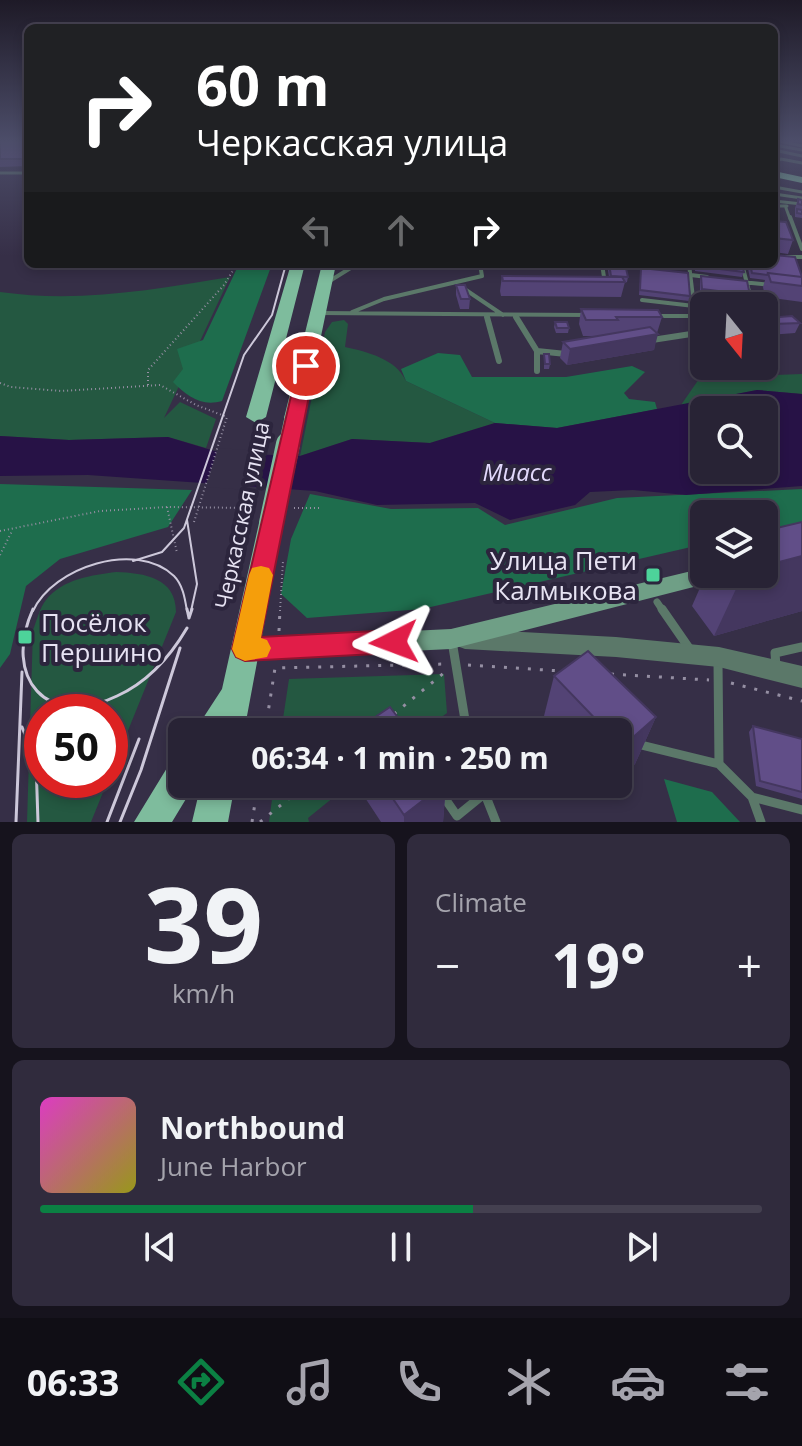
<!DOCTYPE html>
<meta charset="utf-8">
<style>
:root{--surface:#282335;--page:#302b3d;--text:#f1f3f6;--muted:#a5a4ad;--line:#444050;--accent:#0b8043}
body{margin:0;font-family:"Open Sans",sans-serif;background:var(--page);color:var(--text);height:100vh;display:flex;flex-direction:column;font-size:30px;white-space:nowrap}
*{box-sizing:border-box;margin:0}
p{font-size:26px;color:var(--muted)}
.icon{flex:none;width:44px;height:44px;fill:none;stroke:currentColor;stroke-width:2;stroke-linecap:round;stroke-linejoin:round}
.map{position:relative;height:822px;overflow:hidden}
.details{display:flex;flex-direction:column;gap:12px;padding:12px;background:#16131d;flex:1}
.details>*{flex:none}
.top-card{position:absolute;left:24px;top:24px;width:754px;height:244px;border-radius:12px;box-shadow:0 4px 12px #0003,0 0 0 2px var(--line);background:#202124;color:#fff;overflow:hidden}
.needle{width:52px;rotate:162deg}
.buttons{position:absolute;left:690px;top:292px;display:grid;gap:16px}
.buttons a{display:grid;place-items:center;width:88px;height:88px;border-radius:12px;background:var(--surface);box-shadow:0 4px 12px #0003,0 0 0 2px var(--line);font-size:40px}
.speed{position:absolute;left:24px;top:694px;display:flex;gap:16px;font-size:40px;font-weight:700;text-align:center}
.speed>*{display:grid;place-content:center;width:104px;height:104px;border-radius:50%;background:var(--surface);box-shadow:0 4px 12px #0003,0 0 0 2px var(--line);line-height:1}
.speed .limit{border:12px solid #d22;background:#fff;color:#111}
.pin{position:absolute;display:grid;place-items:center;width:68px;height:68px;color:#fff;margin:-34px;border:4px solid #fff;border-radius:50%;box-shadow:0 2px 8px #0007}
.me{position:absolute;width:88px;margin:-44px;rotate:267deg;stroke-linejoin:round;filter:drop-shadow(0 0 6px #0008)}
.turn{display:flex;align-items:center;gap:28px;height:168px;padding:0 40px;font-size:36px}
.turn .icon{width:104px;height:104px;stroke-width:2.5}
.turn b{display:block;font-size:56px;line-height:68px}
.lanes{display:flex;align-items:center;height:76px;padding:0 40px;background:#0003;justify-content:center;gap:40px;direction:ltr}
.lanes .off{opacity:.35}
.big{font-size:60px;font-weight:700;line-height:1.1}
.details .widget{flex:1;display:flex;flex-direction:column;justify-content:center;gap:12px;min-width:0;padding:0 28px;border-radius:12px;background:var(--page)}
.details .dial{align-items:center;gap:0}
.dial b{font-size:104px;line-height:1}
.song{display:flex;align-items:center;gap:24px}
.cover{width:96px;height:96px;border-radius:12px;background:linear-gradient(135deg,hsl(310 70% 55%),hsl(60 70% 35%))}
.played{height:8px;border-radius:4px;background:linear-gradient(90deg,var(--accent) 60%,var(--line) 60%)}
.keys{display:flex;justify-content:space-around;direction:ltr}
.heat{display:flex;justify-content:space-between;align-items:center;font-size:44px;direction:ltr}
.details .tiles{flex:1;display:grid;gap:12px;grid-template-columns:1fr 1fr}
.widget:last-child{grid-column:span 2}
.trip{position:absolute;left:168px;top:718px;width:464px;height:80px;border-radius:12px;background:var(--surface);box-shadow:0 4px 12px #0003,0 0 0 2px var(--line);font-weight:700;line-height:80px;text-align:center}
.menu{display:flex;height:128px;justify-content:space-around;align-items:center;background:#100e15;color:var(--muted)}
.menu .icon{width:56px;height:56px}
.menu .selected{color:var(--accent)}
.menu b{font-size:36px;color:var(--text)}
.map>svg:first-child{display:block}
.green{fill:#245841}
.forest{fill:#1e6d4d}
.water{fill:#271246;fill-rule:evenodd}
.pier{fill:#362f47}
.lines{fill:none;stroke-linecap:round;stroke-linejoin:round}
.path-far1{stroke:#958fa3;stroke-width:2;stroke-dasharray:1 3;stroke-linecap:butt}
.path{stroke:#958fa3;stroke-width:3;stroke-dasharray:3 9;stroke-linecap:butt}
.service-far4{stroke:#5b7869;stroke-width:3}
.service-far3{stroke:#5b7869;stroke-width:4}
.service-far2{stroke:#5b7869;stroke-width:6}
.service-far1{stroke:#5b7869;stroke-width:7}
.service{stroke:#5b7869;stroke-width:9}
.tertiary{fill:#5b7869;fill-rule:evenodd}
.secondary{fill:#6f9f86;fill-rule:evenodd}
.primary{fill:#7ebc9d;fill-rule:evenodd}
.tram-far1{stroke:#cdc8da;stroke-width:2}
.tram{stroke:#cdc8da;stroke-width:3}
.path-bridge{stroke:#958fa3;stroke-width:2;stroke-dasharray:1 3;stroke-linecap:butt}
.primary-bridge-far1{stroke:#7ebc9d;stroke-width:19}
.primary-bridge{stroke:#7ebc9d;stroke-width:24}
.wall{fill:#534375}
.shaded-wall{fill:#44375f}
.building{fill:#614e88;stroke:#44375f;stroke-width:2}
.route{fill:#e11d48;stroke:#92132f;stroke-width:2}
.slow{fill:#f59e0b}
.poi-dot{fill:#4dd39a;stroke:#2c253d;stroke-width:3}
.labels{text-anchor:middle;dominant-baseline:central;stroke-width:8;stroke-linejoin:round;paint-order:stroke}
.street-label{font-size:22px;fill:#e7e3f3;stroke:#2c253d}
.water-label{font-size:24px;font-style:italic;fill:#e2d9fc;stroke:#2c253d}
.near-poi-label{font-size:26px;fill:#e7e3f3;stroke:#2c253d;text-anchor:end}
</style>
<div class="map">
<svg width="802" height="822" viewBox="0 0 802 822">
<rect width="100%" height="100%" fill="#362f47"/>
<!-- green -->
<path class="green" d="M230 277 164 418 180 402 216 419 206 448 168 437 69 440 0 436V292C78 303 152 290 230 277Z
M344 320 348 324 345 347C368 352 396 359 406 381L495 423 430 443 352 439 300 456 325 332 332 322Z
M708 366H758L775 375 802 374V394L757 390 681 405Z
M116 572C145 573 176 578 176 612L110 775V712H42V780H108L91 822H27L33 630C37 620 40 607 46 600 62 579 93 575 116 572Z
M444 674 447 713 421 732H281L289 679Z
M274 784H350L308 818 309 822H269Z"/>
<!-- forest -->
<path class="forest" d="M239 264H272L222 401C201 407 187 396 173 382L183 369 177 349 203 340Z
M438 353 460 355 472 377H566L632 366 645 372 624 393 629 399 655 402 657 409 557 428 495 423 406 381 401 369Z
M0 484 192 490 168 527 60 559 26 586 10 654 0 668Z
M802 489V522L764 531V514H704V544L422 609 307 618 281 594 291 539 310 494 391 509 478 508 505 525 617 498Z
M664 779 712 792 740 822H677Z"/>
<!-- water -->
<path class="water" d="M757 390 802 394V486L686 495 633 490 590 492 575 505 510 520 475 503 377 505 315 491 88 475 0 476V436L69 440 168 437 221 453 300 456 352 439 430 443 495 423 557 428ZM704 410H764V470H704Z"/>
<!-- pier -->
<path class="pier" d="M218 448 260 451 249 490 205 487Z"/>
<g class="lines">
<!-- path-far1 -->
<path class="path-far1" d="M0 383 11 387 61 391 160 385 196 405 227 417
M148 385V370L224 285 237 264
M167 507 177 553
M294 508H320
M0 531 100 511 167 507 255 508
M0 555 12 531
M280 611 283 561"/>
<!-- path -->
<path class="path" d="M279 631 280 609
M468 665 561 671
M611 674 709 680
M731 683 802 701
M394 714 445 672
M265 732 275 668 445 664
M252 822 258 784
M260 822 307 784"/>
<!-- service-far4 -->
<path class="service-far4" d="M780 141 802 146
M774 145 802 150
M774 150 802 156
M774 163 781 159 802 163
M0 173H28
M774 187 802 192
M774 194 802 198
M774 201 802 204
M774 206H787
M786 208 790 219"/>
<!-- service-far3 -->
<path class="service-far3" d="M790 217 802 249
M774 257H802
M602 264 604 277
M683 274 707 277
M328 282 357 264
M742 282 771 285
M460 286 503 315
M642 300 694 306 689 264
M694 306 752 303 742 264
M352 312 384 299 482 276 480 264
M320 313 588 315
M487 315 488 319
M515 315 517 319
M656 316H704"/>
<!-- service-far2 -->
<path class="service-far2" d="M487 317 499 361
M516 317 537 351V371
M652 340 704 332
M537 351 566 354"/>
<!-- service-far1 -->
<path class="service-far1" d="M657 602 663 611"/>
<!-- service -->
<path class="service" d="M662 609 689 648
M452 641 467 732
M718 662 719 764 752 797 802 810
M776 666 775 653 802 647
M637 744 719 764
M435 784 457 816 484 794
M481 784 496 822
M752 797 761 822"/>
<!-- tertiary -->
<path class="tertiary" d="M465 629 616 637 719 647 802 666V688L719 667 616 657 465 649 457 646 454 639 457 632Z"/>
<!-- secondary -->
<path class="secondary" d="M704 568V574H723L720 580 713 582 451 649 245 659 237 656 233 649 237 642 245 639 451 629Z"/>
<!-- primary -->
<path class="primary" d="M774 171 802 177V183L774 177Z
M291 264H305L266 417 256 423 246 417Z
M322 264H336L304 418 294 424 284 418Z
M271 514 280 517 283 523 244 732H194L222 689 259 523 262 517Z
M182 758V784H195L172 822H134L170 763Z
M201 784H235L228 822H192Z"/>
<!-- tram-far1 -->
<path class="tram-far1" d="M187 520 197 584 191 611
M133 561 162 552 184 528 244 355 272 315 286 264
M33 611C53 567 136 540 174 576 183 585 185 599 187 611"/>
<!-- tram -->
<path class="tram" d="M33 609C2 678 47 730 117 696 148 682 170 657 187 628
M187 609 189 618
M189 618 192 609
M22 727 36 762 38 822
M16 822 22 672
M107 822 139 739
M120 822 141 770 180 648"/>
<!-- path-bridge -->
<path class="path-bridge" d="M194 522 227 417"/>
<!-- primary-bridge-far1 -->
<path class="primary-bridge-far1" d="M288 446 294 418"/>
<!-- primary-bridge -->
<path class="primary-bridge" d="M271 523 288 444"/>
</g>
<!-- wall -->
<path class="wall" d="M0 141H28V166L0 167Z
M798 199 802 200V218L795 217V208Z
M774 221 793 240 788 254 774 252Z
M607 264H625L628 277 627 282H625L621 297 501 296 500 291 502 276 609 277Z
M645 264H689V266L688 270 645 265Z
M695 264H742L744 272 742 277 695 271Z
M747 264H774L802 277V302L765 297 763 287 765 280 750 278Z
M641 268 690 296 689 301 639 295Z
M701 276 750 295 748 299 700 293V280Z
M456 285 470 299 469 309H460L456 295Z
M581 309 662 317 657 333 654 350 567 365 560 358 563 342 599 336H583L579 324Z
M766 318 800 323 795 333 769 335 764 330V322Z
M555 322 569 328 568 333H556L554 327Z
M544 354 550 364 549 369H544Z
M802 522V611L714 636 692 606 706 574H764Z
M554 676 656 717 635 764 618 780V732H549L542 724Z
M753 726 802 739V799L756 786 749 732Z
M356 784H446L443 822H381Z
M596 784H613L603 793Z"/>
<!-- shaded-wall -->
<path class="shaded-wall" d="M454 264H470L454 269Z
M658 334 654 350 567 365 570 349Z
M802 556V611L714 636 743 574H764V566Z
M656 717 635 764 618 780V757L622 747Z
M444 784H446L443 822H404V815Z
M607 784H613L603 793Z"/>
<!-- building -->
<path class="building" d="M0 141H28V159H0Z
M798 199 802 200V205L798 204Z
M797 209 802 210V214L797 213Z
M774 221 786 222 793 240 774 238Z
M774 255 795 257 802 277 768 273 767 275 752 273 750 264H774Z
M609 264H625L628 277 611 276Z
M697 264H742L744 272 697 266Z
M641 268 688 273 690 296 640 290Z
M768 273 802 277V286L771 282Z
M502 276 622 277 625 282 503 281Z
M701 276 747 281 750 295 702 289Z
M456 285H465L470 299H461Z
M581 309 658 310 662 317H616L618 320H586Z
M792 316 800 323 773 324 766 318Z
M555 322H567L569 328H557Z
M650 327 658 334 570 349 563 342Z
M544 354H549L550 364H545Z
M802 522V556L764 566V531Z
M588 651 656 717 622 747 618 742V732H608L554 676Z
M390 707 409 732H353Z
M753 726 802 739V792L760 781Z
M383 784H444L404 815Z"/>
<!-- sky -->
<linearGradient id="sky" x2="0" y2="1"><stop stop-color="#1e1a27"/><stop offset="0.55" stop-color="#4c4d69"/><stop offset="1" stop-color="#4c4d69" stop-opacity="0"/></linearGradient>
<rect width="802" height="256" fill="url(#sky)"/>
<!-- route -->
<path class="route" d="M306 361 315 366 261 637 394 630 403 634 407 642 403 650 394 653 245 661 236 657 232 649 298 366Z"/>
<!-- slow -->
<path class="slow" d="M261 566 269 568 273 575 261 638 267 640 271 648 267 657 245 661 236 657 232 649 249 575 252 568Z"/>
<!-- markers -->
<g class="poi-dot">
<rect x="645" y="567" width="16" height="16" rx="4"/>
<rect x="17" y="629" width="16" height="16" rx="4"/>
</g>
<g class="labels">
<!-- street labels -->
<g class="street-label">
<text transform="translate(241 515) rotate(-78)">Черкасская улица</text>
</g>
<!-- water labels -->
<g class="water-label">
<text x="517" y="471">Миасс</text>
</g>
<!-- near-poi labels -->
<g class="near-poi-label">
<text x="637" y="560">Улица Пети<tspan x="637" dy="30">Калмыкова</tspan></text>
<text x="41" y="622" text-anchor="start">Посёлок<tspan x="41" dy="30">Першино</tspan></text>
</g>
</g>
</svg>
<div class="buttons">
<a><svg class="needle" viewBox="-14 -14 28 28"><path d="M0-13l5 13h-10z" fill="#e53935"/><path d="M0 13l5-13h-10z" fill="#a5a4ad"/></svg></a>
<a><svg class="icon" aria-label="search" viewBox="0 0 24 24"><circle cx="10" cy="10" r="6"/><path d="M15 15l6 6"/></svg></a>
<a><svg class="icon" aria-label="layers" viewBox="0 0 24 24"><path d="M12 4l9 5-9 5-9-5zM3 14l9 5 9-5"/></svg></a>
</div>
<div class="speed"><div class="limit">50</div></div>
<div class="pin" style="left:306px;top:366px;background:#d93025"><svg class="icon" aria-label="arrive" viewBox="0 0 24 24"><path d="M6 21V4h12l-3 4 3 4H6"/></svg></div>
<svg class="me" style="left:394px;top:642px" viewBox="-20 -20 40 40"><path d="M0-17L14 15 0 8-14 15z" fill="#e11d48" stroke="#fff" stroke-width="4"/></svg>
<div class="trip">06:34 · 1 min · 250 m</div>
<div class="top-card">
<div class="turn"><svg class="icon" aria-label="right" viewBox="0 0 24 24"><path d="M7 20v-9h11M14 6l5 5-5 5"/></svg><div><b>60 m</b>Черкасская улица</div></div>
<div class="lanes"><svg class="icon off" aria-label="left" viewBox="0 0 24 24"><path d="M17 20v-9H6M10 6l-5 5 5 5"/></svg><svg class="icon off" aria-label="ahead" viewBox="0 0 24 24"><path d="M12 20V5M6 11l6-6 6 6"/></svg><svg class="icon" aria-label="right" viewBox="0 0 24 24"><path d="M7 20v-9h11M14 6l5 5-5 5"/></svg></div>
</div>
</div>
<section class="details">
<div class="tiles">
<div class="widget dial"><b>39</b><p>km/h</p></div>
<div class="widget"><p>Climate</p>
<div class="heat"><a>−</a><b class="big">19°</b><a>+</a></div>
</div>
<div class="widget">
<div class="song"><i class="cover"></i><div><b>Northbound</b><p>June Harbor</p></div></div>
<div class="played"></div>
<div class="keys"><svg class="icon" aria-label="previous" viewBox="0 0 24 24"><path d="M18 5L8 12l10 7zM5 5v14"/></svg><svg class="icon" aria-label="pause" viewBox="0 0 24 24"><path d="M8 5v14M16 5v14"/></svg><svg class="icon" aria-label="next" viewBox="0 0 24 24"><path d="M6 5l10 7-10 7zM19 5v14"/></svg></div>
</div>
</div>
</section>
<nav class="menu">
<b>06:33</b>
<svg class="icon selected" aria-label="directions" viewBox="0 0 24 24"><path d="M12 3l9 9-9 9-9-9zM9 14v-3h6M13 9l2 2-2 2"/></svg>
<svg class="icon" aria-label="music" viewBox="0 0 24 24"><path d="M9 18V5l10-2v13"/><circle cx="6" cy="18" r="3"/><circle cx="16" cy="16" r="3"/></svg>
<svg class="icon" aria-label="phone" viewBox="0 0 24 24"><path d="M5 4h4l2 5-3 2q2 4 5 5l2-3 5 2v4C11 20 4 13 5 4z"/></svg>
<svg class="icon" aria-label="climate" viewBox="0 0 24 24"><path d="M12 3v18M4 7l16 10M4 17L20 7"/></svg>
<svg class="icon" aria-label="car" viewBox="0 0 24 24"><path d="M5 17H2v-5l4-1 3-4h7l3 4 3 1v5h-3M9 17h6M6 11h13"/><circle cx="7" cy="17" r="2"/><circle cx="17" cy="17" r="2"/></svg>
<svg class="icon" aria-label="filters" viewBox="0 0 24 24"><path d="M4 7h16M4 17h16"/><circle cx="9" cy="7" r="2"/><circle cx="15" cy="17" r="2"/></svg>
</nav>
